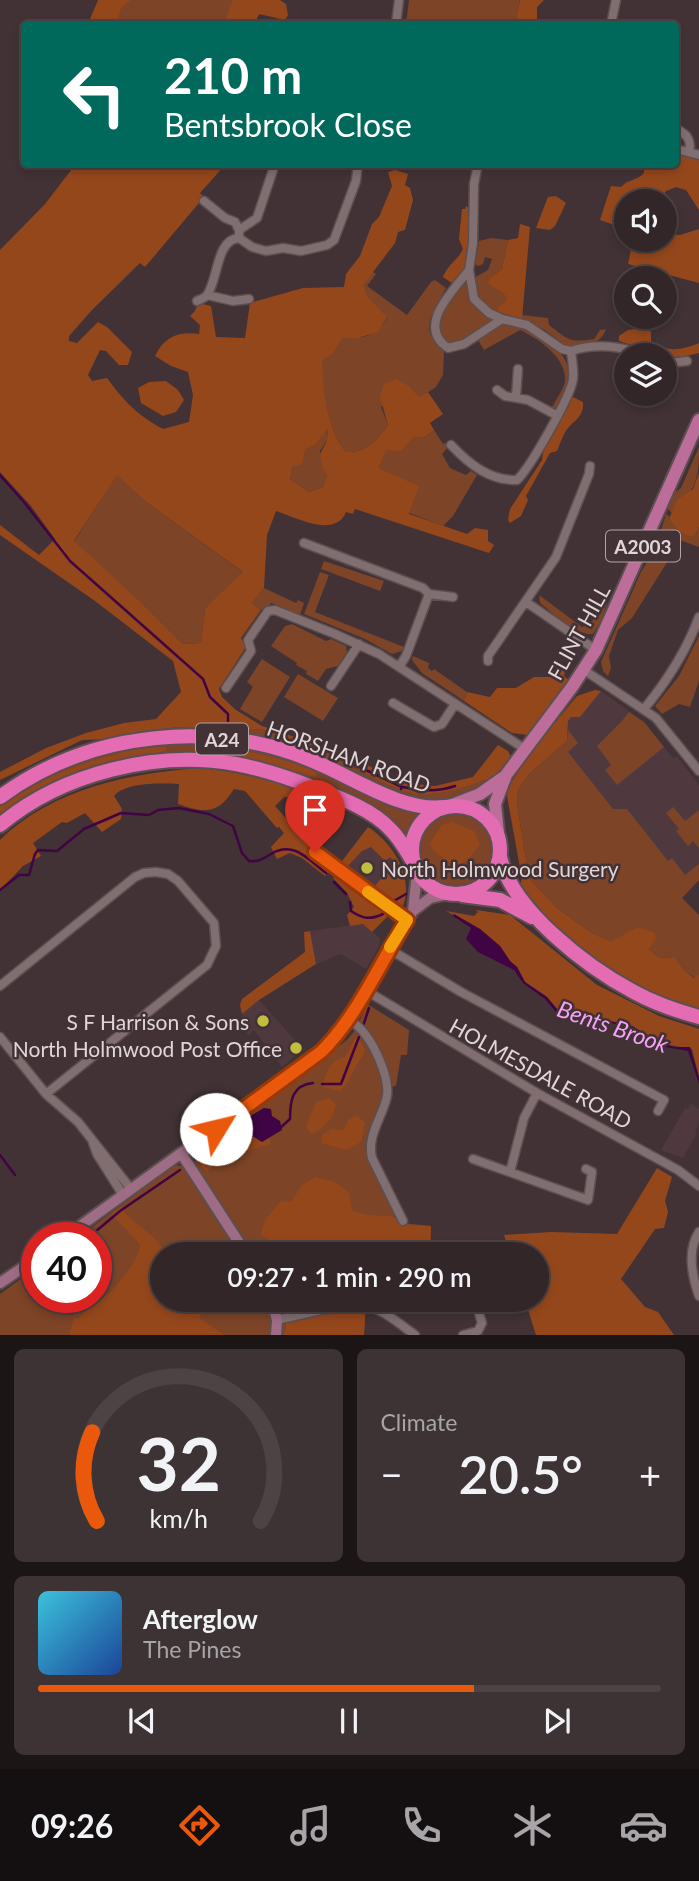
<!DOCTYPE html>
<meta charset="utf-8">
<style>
:root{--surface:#322628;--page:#3d3234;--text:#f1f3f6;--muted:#a8a5a8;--line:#4d4345;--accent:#ea580c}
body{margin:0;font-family:Lato,sans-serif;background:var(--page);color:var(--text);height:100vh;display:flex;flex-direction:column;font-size:26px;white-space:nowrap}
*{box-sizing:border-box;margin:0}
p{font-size:23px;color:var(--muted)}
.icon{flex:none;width:38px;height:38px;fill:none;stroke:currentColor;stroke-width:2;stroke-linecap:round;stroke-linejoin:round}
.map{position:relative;height:1335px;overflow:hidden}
.details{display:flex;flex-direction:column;gap:14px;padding:14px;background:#1c1516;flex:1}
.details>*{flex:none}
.guide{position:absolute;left:21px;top:21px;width:658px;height:147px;border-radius:7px;box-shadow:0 4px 10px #0003,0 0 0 2px var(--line);background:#00695c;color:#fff;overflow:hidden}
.tools{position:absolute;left:614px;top:189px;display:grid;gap:14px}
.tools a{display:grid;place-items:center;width:63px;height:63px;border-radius:50%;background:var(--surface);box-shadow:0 4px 10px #0003,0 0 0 2px var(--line);font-size:35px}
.speed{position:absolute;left:21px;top:1222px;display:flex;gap:14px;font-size:35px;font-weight:700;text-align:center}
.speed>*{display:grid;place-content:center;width:91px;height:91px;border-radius:50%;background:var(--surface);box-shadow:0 4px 10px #0003,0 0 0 2px var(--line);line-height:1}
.speed .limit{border:10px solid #d22;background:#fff;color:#111}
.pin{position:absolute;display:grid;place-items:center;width:60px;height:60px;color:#fff;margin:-72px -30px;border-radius:50% 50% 50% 0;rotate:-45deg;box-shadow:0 0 7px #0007}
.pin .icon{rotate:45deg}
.me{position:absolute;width:77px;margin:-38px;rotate:54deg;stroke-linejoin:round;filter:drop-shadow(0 0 5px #0008)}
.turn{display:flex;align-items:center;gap:24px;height:147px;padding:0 28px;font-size:32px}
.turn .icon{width:91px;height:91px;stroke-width:2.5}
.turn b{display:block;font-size:49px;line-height:60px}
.big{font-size:52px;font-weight:600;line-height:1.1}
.details .widget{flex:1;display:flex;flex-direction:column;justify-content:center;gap:10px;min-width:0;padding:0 24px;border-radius:10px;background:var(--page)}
.details .dial{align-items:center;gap:0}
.dial svg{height:182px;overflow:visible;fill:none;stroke:var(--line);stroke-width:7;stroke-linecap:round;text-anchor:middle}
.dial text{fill:var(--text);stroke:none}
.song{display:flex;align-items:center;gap:21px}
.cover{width:84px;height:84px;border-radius:10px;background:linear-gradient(135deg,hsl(190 70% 55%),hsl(220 70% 35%))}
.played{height:7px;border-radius:4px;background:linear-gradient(90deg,var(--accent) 70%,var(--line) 70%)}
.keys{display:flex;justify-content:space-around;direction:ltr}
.heat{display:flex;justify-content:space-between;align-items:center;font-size:38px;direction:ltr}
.details .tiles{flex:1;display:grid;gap:14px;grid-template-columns:1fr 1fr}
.widget:last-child{grid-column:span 2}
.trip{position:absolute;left:150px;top:1242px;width:399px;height:70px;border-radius:35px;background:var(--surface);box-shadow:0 4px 10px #0003,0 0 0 2px var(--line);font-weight:600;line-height:70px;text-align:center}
.dock{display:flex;height:112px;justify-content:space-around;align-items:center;background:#140f10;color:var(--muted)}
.dock .icon{width:49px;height:49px}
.dock .selected{color:var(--accent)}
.dock b{font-size:32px;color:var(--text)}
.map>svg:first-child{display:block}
.built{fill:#50393e}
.green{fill:#7d4427}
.forest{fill:#95471c;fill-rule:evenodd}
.water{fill:#400444}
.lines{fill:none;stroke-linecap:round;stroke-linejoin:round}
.stream{stroke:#400444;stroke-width:2.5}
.street-casing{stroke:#5c4e51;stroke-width:11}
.secondary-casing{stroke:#5c4e51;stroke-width:14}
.primary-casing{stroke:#5c4e51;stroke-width:16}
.highway-casing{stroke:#5c4e51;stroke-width:18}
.street{stroke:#806e71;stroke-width:8}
.secondary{stroke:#9e6d85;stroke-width:10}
.primary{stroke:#bc6d99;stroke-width:12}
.highway{stroke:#e46cb3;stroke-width:14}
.route-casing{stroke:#983908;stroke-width:18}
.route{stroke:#ea580c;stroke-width:12}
.slow{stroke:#f59e0b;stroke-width:12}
.poi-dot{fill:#c2bd3f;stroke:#423235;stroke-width:2.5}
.labels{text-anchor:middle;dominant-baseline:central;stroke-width:5;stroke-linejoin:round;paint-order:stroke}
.shield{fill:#423235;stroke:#b1a4a6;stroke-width:2}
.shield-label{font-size:19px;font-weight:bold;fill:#e0d5d7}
.street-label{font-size:21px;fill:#e0d5d7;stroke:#423235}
.poi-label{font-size:21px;fill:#e0d5d7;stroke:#423235;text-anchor:end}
.water-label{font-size:23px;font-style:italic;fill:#f5a1f8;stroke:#423235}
</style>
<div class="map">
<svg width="699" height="1335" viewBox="0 0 699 1335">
<rect width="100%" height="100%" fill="#423235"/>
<!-- built -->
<path class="built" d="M601 691 644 722 673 758 677 756 699 785V880L679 902 699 974 530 773 567 741 568 721 571 717H580Z
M383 839 394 862 372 890 342 868 353 851Z
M363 924 380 938 379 946 366 969 341 954 316 964 310 931Z
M259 1000 303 1049 282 1067 254 1030 249 1035 246 1032 242 1014Z
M691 1104 699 1109V1123L695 1132 697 1133 683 1158 661 1150 685 1108 688 1109Z"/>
<!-- green -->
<path class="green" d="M124 0H266L254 24H116Z
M409 0H520L515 24H406Z
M491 238 508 240 502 269 491 277 507 298 506 302 498 307V312L481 302 474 278 488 270 492 259 485 257 483 264 478 266 475 264 479 241Z
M371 271 376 274 367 286 407 315 431 282 435 280 446 288 430 319 429 329 431 336 444 352 443 375 436 387 419 398 409 386 381 407 388 425C377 441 366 453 346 452 327 430 323 389 321 360L333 354 343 338C364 339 376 336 387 318L367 296 364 284Z
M462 284H467L492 320 458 342 449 344C426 327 451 301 462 284Z
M522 315 548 318 549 325C568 340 570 343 594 339L600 330 606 329C600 346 585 345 569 348L545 330 522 319Z
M508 324C532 329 572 349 569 379 568 390 560 400 555 410L548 407 553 406C556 399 564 389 565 381 567 357 537 338 520 330L484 350 478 340 496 326Z
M327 428 328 439 320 451 327 475 323 487 309 492 290 479 293 466 305 450 315 445Z
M434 430 443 444 446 443 447 448 442 454 450 468 466 475 471 471 477 475 453 516 443 526 409 513 418 486 379 468 386 449 413 437 423 438Z
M699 447C699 462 699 480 690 492 682 502 678 499 672 513L667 508 674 493 681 488Z
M117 474 146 502 244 573 205 608 201 643 183 644 141 602 74 542Z
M666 514 670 517 669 519 695 536 699 527V547L677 539 666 564 632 618 618 630 609 656 611 668 608 676 603 671 601 662 641 572 656 547Z
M324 561 384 581 380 591 321 569Z
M320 572 329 575 315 612 404 647 402 651 392 654 365 639 304 614Z
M264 588 296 603 298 600 304 603 300 615 271 603 264 612 252 603Z
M539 595 582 627 590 624 605 601 607 603 602 619 593 634C575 636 554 614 540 603Z
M292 624 326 641 331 639 346 646 347 652 338 666 326 669 318 681 306 674 307 671 296 665 297 663 271 646 285 626Z
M699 636V681L690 707 679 704 662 714 655 706 679 676Z
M413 656 429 663 428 668 432 671 434 669 467 692 464 701 422 673 412 660Z
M262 659 290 677 262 722 240 709 253 687 247 682Z
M298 674 338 698 323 721 284 697Z
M629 712 644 722 664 747 617 785 605 770 611 765 597 746 622 721Z
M179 727 231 732 260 729 308 744 344 760 348 765 408 791 472 784 485 780 491 781 476 788V791L427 805 300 752 137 736 136 732Z
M568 730 578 743 568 752 613 809H627L668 861 672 858 685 875 699 864V880L682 898 699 915V974L695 978 685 971 675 957 659 958 648 948 637 927 612 943 592 933 557 908 529 878 517 804 518 790 530 773 567 741Z
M178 742 238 745 298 761 422 814 410 829 407 840 289 772 142 759 0 819V803C33 783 65 763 103 753 127 747 153 745 178 742Z
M673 807 685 821 699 810V848L693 841 688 846 676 831 679 829 666 813Z
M420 850a36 36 0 1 1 72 0a36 36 0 1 1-72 0Z
M367 1004 409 1030 407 1055H401L396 1086 384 1088C382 1108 367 1125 366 1145 365 1160 394 1207 402 1223L431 1226 430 1255H163V1300H366L364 1335H0V1294L37 1267V1297H96V1237H79L174 1165 181 1166 189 1171 196 1165 195 1157 200 1148 269 1100 348 1039 356 1029Z"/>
<!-- forest -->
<path class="forest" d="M98 0H131L122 7 116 24H88Z
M233 0H280L286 4 288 15 285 20 259 14 254 24H224Z
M520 0H544L537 7V24H515Z
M676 154 699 160V210L686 190 676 187 666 191C660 206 640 201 626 201V233L620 227 600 220 611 186 621 187C628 179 637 181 644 173V165L676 164Z
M75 165H225L200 193 204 197 145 267 140 263 92 310 69 336V341L77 343 98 322 107 327 132 352 128 365H119L106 351 100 350 88 375 92 381 107 378C125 402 137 415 163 429L189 422 193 395 188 372 171 366 155 356C164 337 178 331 199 334L200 325 190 316 195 311 198 303 211 306 216 337 245 338 250 303 303 288 344 287 346 274 360 256 372 224 379 217 392 186 388 172 395 170 408 174 405 185 410 188 413 200 405 230 398 232 395 243 364 284 367 296 387 317 378 332 358 338H343L333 354 322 360C323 389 327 430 346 452 366 453 377 441 388 425L380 397 384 384 396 379 409 386 419 397 428 392 443 414 430 423 434 430 423 438 413 437 401 451 386 450 379 468 419 486 409 514 467 534 475 528 488 530V541L494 545 489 553 355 509 353 514 346 512C335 539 295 517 276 511L267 535 264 588 252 603 261 610 241 638 246 647 219 689 222 697 236 710 262 726 336 751 406 783 435 786 473 777 498 745 508 751 512 759 491 781 485 780C465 787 441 795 420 794 398 792 368 774 348 764L344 760 308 744 260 729 231 732 179 727 136 732 110 739 82 740 0 780V772L46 748 86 733 124 723 156 719 181 692 173 661 95 601 0 535V525L39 555 55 539 31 506 0 472V250L45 204ZM327 429C332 450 310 447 327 475L323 487 309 492 290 479 293 466 302 464 305 450 315 445ZM117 475 146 502 243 572 205 608 201 643 183 644 141 602 74 541Z
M556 196 566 203 555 226 550 230 536 228 548 197Z
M466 206 470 209 471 236 466 268 455 282 452 283 443 277C448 264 458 260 463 249L459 239 462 209H465Z
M520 224 530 227 522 319 498 312V307L505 302 507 298 502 292 488 283 491 277 502 269 508 240 518 238Z
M699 229V283L628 264 632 245 630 240H651L653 242 665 240 666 235H680Z
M646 327 651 332V344C670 351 680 351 699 343V353L674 359 619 341V336L628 330Z
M166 381 178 390 184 400 176 412 163 416 141 403 138 388 149 382Z
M573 397 583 402C584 416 576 419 568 428 563 434 560 444 557 451L550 453 526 496 528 500 521 516 510 523 508 520 510 509 542 460C545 437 561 416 573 397Z
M699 473V527L695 536C682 537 677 528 669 519L677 500 693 489Z
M560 667 565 670 564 676 570 681 528 735 512 733 464 701 467 692 490 697 497 688H516L534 677H551Z
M595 690 601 691 580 717H571L568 721 567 741 530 773 518 790 517 804 529 878 557 908 592 933 611 942 637 927 655 933 656 938 649 949 659 958 675 957 685 971 694 978 699 974V1013C642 990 600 969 555 926 542 914 529 901 520 885L522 879 507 796 509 786 530 753 577 696Z
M203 746C241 749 283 757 317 772L315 777 266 763 205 752 201 749Z
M143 747H166V751C103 762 52 775 0 814V807L2 805C51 773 86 760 143 747Z
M200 768C238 772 274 780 310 795L309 798 284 797 275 806 303 837 317 848 311 855 329 871 325 876 302 858 290 853 277 859 271 847 284 833 279 827 277 828 245 791 234 789C218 815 204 813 178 804L179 784C162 783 125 782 114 796L122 809 121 819 102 832 85 813 67 823 62 822 33 843 41 856 23 866 0 890V840C52 789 129 773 200 768Z
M452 822 474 831 480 844 468 860 455 867 434 851 430 843 442 825Z
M368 827C393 843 414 877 403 906L397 908 372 890 394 862 390 857 385 861 371 847 362 851 344 870 339 865Z
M338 876 391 913 372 932 363 924 350 926 347 915 354 907 347 893 333 878Z
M476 910 510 915 597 985 659 1016 699 1029V1077L692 1049 663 1044 632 1026 557 1009 547 997 525 982 517 967 510 961 500 946 480 929 446 911 474 916 478 912Z
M310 931 316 964 259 1000 242 1014 240 1005 242 999 305 952 304 932Z
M355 1038 362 1043 365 1051 345 1086 339 1091 323 1087C326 1072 329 1061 345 1057Z
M329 1098 336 1105C333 1119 325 1127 312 1134L306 1127 316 1102Z
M358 1116 365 1123 361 1142 346 1150 321 1143 322 1135 331 1129 343 1130 349 1119Z
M236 1125H244L246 1131 262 1142 270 1138V1144L248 1151 231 1143 219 1154 207 1172 201 1166 198 1157 202 1149Z
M657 1168 672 1177 665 1201 668 1212 664 1228 655 1229 621 1279 645 1307 658 1312 674 1335H536L525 1300H537V1255H510L504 1235 551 1232 617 1234Z
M316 1177 335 1182 349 1193 352 1210C360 1215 382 1217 391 1216L406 1225 431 1226 430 1255H282L274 1243 261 1235 265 1220 281 1201 291 1202 302 1185Z
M121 1207C132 1225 156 1232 166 1255H163V1300H200L206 1305 199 1318 225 1335H69L74 1318 78 1319C86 1308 98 1303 108 1294 118 1285 142 1256 140 1244L111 1214Z
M281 1300H366L364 1335H281L286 1330 285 1308Z"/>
<!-- water -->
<path class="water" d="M454 914 480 929 500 946 510 961 517 967 525 982 547 997 557 1009 632 1026 663 1044 675 1047H690L699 1077V1084L688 1051 666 1047 629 1028 587 1016 556 1012 545 999 524 984 514 970 478 952 466 939 471 928 453 916Z
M264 1108 271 1109 272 1116 280 1121 282 1130 262 1142 249 1134 244 1125 252 1115Z"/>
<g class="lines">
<!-- stream -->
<path class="stream" d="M0 475 24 502 70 561 203 679 210 697 228 714V721
M349 762 402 787 401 789
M403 787C422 791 437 792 455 786
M334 882 346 894
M0 890 19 875H29L35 854 38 850 57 851 84 829 121 813 149 815 158 810 179 808 209 814 233 826 242 853 249 861C258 862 263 859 271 854 293 840 308 859 326 873
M350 902 351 911C363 919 370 920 383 914
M392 902 406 894
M363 1026 369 1008
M322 1084H341L359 1037
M280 1128 290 1119C290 1101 292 1085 313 1083
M0 1155 15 1175
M199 1157 217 1142 253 1135
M95 1232 120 1211 180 1170"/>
<defs>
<path id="street" d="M396 24 399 0
M611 24 616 0
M676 129C687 134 692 140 689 152
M676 149 699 155
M273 170 257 218 239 230V238L252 247 266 251 283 248 301 251 327 245 334 240 356 181 358 164
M204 201 225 218 235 222 239 230
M469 270C454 290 415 326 448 348L464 344 502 319
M207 295 233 301 249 299
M197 301C201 299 205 298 207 295 218 281 216 239 239 238
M571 351C597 342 622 347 647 355
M665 362 670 363 687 361
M497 390 505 396 528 400 556 415
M516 397 518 369
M451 445C469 464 490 481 517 480 530 468 571 396 573 379 574 370 572 360 571 351L562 349 527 325 502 319 489 313 474 299 469 270 473 243 474 184 478 164
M304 543 423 588 429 594 453 597
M526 602 596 650
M488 661V656L556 557 589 474 590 466
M399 667 406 656 429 594
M584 670 656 718 699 771
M331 686 359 644
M226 688 251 651 248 640 268 611 275 610 335 634 379 654 525 749
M393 703 434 727 442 724 455 704
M644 709C668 680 686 652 699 617
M315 852 407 920
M389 949 461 992 664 1100 658 1111
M0 986 135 877 144 873 156 872 168 874 178 881 214 923 216 946 207 965 46 1094
M365 990 537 1093 678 1170 699 1186
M349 1019C354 1023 361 1028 365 1034 376 1048 392 1083 386 1100 380 1121 367 1136 372 1158L403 1221
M0 1037 46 1094 78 1122 131 1189
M93 1143 97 1154 123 1195
M473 1159 588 1200 592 1172 586 1169
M510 1172 524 1118 537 1093
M699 1232C687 1250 692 1276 699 1296
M459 1250 461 1255
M277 1320C299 1316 349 1301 368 1306 385 1311 401 1325 415 1335
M463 1335 478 1331 482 1323 475 1300"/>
<path id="secondary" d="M413 911 417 873
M181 1153 247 1255
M65 1237 321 1052 343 1028 413 911 430 898 452 893
M0 1283 37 1258
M272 1300 277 1320 276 1335"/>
<path id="primary" d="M449 806 480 794 504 777
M499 842 495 804 506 775 572 687 596 650 699 420"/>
<path id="highway" d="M0 797C91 730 217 718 320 764 357 780 404 812 444 807
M412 850a44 44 0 1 1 88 0a44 44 0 1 1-88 0Z
M0 825C62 773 156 750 236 764 262 769 287 777 312 787 338 797 372 809 391 830 400 839 406 850 412 860
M500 857C512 910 587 967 634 992 654 1003 677 1011 699 1017
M462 895 500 900 532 917"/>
</defs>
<!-- street casing -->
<use href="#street" class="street-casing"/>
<!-- secondary casing -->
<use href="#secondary" class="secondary-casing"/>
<!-- primary casing -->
<use href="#primary" class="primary-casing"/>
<!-- highway casing -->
<use href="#highway" class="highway-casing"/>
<!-- street -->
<use href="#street" class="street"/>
<!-- secondary -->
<use href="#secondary" class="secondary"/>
<!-- primary -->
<use href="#primary" class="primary"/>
<!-- highway -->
<use href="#highway" class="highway"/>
</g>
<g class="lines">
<defs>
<path id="route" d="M216 1129 321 1052C357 1017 380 963 407 920L315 852"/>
</defs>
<!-- route casing -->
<use href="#route" class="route-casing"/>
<!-- route -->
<use href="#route" class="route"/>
<!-- slow -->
<path class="slow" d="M368 892 407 920 390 947"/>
</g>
<!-- markers -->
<g class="poi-dot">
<circle cx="367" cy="868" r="7"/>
<circle cx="263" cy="1021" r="7"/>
<circle cx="296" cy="1048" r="7"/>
</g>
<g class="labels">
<!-- shield labels -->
<g class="shield">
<rect x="606" y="530.5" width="74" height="31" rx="5"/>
<rect x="196" y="723.5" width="52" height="31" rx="5"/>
</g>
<g class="shield-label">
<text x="643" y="546">A2003</text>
<text x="222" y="739">A24</text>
</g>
<!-- street labels -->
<g class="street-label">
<text transform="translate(578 632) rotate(-61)">FLINT HILL</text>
<text transform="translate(349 756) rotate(20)">HORSHAM ROAD</text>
<text transform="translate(541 1073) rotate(29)">HOLMESDALE ROAD</text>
</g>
<!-- poi labels -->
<g class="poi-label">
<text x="381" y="868" text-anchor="start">North Holmwood Surgery</text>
<text x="249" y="1021">S F Harrison &amp; Sons</text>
<text x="282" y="1048">North Holmwood Post Office</text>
</g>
<!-- water labels -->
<g class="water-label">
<text transform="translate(613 1026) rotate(19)">Bents Brook</text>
</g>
</g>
</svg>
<div class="tools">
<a><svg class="icon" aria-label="sound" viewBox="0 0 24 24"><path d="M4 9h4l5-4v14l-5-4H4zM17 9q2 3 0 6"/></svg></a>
<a><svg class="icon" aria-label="search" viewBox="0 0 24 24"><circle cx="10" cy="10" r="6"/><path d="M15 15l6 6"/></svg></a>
<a><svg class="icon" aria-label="layers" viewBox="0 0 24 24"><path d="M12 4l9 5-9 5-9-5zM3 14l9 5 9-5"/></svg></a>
</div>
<div class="speed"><div class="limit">40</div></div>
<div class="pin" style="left:315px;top:852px;background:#d93025"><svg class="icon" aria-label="arrive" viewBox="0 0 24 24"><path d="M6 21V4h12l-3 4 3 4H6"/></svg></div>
<svg class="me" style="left:216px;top:1129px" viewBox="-20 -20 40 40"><circle r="19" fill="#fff"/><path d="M0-13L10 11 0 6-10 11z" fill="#ea580c"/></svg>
<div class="trip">09:27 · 1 min · 290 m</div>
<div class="guide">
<div class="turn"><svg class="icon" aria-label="left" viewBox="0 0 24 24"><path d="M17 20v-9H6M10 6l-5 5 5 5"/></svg><div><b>210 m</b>Bentsbrook Close</div></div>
</div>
</div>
<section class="details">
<div class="tiles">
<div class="widget dial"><svg viewBox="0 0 100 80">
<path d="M14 69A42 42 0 1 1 86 69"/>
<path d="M14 69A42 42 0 0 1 12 30" stroke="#ea580c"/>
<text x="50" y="56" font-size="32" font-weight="700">32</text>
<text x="50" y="72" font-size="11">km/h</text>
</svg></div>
<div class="widget"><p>Climate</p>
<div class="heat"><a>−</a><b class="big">20.5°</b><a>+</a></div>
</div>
<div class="widget">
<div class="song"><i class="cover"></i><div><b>Afterglow</b><p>The Pines</p></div></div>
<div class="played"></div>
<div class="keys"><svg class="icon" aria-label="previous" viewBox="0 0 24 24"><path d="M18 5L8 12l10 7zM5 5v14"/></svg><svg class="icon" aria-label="pause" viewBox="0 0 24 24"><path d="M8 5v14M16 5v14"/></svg><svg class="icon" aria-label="next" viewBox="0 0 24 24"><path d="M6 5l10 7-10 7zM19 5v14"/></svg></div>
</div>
</div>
</section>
<nav class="dock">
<b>09:26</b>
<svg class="icon selected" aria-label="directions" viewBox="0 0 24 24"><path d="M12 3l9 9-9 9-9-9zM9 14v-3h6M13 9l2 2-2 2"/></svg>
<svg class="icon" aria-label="music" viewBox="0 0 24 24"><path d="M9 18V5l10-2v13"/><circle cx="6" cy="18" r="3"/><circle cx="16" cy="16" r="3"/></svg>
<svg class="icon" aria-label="phone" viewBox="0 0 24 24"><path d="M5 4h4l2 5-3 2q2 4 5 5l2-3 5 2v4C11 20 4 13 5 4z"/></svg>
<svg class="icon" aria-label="climate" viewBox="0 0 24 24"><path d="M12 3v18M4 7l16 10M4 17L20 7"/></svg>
<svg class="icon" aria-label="car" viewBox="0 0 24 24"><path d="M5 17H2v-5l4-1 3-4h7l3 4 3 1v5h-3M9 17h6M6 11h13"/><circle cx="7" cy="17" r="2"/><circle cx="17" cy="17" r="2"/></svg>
</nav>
